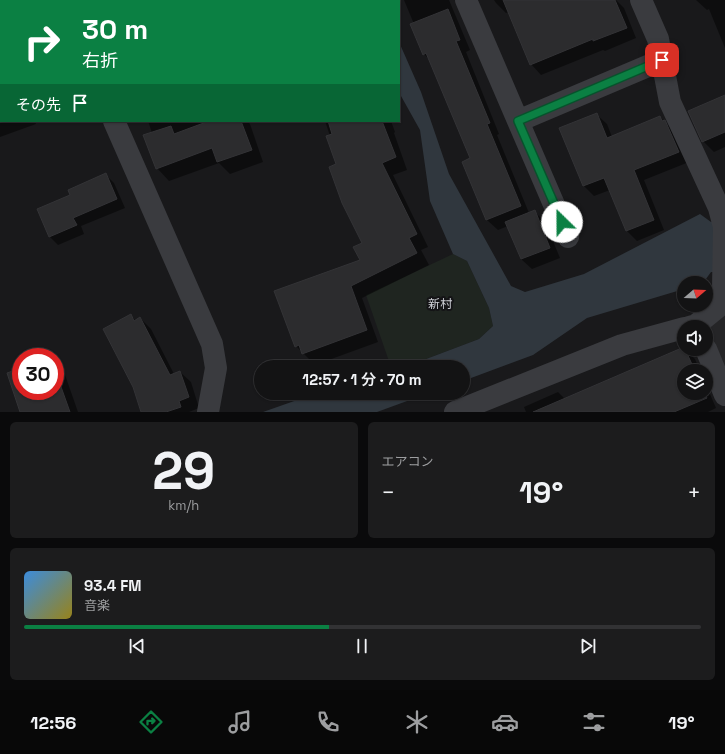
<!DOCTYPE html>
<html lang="ja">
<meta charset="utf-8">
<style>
:root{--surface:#131314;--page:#1c1c1d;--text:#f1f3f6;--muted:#9d9ea0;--line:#323234;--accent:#0b8043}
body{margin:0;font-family:"Space Grotesk","Noto Sans JP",sans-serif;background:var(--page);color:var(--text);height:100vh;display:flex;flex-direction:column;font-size:15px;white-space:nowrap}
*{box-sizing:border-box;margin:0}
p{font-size:13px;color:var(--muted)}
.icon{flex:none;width:22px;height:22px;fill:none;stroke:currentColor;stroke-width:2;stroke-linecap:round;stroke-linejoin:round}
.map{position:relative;height:412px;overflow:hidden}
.panel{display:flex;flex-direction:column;gap:10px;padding:10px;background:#0a0a0b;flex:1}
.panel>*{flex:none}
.top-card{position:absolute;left:0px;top:0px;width:400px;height:122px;box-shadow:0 1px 3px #0004,0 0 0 1px var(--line);background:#0b8043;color:#fff;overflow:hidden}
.needle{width:26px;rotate:71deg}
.tools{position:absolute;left:677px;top:276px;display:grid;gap:8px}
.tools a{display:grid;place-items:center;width:36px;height:36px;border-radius:50%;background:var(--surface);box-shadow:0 1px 3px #0004,0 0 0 1px var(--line);font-size:20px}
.speed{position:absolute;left:12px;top:348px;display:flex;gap:8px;font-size:20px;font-weight:700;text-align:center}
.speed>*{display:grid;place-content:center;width:52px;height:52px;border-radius:50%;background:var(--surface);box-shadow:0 1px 3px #0004,0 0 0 1px var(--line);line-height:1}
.speed .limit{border:6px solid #d22;background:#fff;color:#111}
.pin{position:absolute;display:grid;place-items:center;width:34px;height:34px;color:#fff;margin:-17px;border-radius:8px;box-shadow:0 2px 6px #0006}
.me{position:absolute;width:44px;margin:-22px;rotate:337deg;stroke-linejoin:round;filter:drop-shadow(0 0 3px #0008)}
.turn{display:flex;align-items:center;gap:14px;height:84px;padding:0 16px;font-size:18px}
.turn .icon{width:52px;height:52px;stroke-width:2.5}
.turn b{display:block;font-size:28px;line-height:34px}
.then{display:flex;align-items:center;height:38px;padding:0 16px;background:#0003;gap:8px;font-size:15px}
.big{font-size:30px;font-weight:600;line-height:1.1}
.panel .widget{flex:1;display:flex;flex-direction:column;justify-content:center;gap:6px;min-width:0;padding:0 14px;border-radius:6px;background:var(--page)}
.panel .dial{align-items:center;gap:0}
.dial b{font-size:52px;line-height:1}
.song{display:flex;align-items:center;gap:12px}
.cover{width:48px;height:48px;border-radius:6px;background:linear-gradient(135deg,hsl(210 70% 55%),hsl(50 70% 35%))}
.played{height:4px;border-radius:2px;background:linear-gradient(90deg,var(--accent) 45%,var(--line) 45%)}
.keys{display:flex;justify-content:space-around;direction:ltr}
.heat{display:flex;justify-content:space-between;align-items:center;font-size:22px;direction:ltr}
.panel .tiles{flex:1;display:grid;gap:10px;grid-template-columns:1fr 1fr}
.widget:last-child{grid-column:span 2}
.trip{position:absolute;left:254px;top:360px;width:216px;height:40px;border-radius:20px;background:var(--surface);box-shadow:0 1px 3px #0004,0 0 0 1px var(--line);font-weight:600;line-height:40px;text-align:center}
.tabs{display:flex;height:64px;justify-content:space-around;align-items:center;background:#080808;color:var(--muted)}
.tabs .icon{width:28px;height:28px}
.tabs .on{color:var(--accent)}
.tabs b{font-size:18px;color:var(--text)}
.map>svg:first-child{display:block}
.built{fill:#252527}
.green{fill:#1f2520}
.water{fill:#30373e}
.shadow{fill:#0007}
.building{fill:#2c2c2e;stroke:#333336}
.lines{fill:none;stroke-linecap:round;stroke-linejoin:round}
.street{stroke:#3a3b3f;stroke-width:22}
.route-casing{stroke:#07532c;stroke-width:10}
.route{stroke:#0b8043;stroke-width:7}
.labels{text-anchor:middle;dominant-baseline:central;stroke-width:4;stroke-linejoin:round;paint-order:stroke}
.neighbourhood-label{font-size:12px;fill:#cdcfd5;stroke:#141416}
</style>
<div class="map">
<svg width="725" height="412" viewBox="0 0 725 412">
<rect width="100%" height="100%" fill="#19191b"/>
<!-- built -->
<path class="built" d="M725 307V374L707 329Z"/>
<!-- green -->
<path class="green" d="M453 254 467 261 489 308 493 326 479 339 405 367H391L366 295Z"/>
<!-- water -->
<path class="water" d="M399 42 421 92 449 174 511 286 525 292 584 274 700 214 711 222 725 221V272H711L703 283H684V289L587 318 533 355 463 381V367H405L479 339 493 326 489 308 467 261 453 254 430 201 420 130 401 96 399 91Z
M317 393H429L377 412H263Z"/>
<!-- shadow -->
<path class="shadow" d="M104 0H145V1H104Z
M184 0H317L318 1H181Z
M404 0H449L470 50 466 52 499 134 497 135 529 213 534 211 545 222 560 258 532 269 521 259 508 226 498 230 487 220 464 162 471 159 431 61 424 54 414 24Z
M494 0H616L624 8 636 38 605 51 603 50 541 75 531 64 509 12 506 13 496 3Z
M696 0H725V48L709 9 707 10Z
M0 10 1 11V121H35L36 124 0 137Z
M725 107V147L714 152 703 141Z
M596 114 607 124 612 137 660 117 675 132 689 162 644 180 664 230 637 241 627 231 610 190 594 196 584 186 560 128Z
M148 121H247L250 124 263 162 230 174 219 163 169 181 157 168 152 133Z
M325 121H391L395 132 394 133 407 170 393 175 428 247 421 250 429 265 362 298 378 342 315 365 296 346 361 261 363 244 337 165 330 136Z
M106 175 114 183 125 208 81 226 84 234 58 245 50 237 38 210 72 196Z
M131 316 136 321 140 318 151 329 174 374 180 372 191 382 199 408 189 412H142Z
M684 348 695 359 700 371H684V393H706V385L716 408 708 412H526L524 407 558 392 565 399Z
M55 363 64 372 78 412H21L8 374 21 369V391H55Z"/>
<!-- building -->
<path class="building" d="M503 0H615L627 28 593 41V39L530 65Z
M448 9 460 40 456 41 490 123 487 124 521 206 486 220 462 162 470 158 426 53 423 55 410 24Z
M725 95V132L702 142 688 111Z
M597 113 607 138 660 116 662 121 665 120 679 152 634 170 654 220 626 231 604 178 583 186 559 128Z
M209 121H241L252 150 217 162 212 148 156 169 143 135 171 126 174 134Z
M328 121H382L396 157 382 163 417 234 409 238 417 253 351 286 367 330 302 354 299 345 295 347 274 291 360 260 353 247 362 243 342 203 329 167 336 164 326 136 332 134Z
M106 173 117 199 73 218 77 225 49 237 37 209 70 195 68 190Z
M535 210 550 248 521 259 505 222Z
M131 314 134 321 140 317 170 375 180 371 189 397 179 401 181 407 166 412H141L133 387 103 329Z
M684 347V349H685L695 371H684V393H704L707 398 674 412H533Z
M21 368V391H55V370L70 412H20L7 373Z"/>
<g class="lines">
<!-- street -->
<path class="street" d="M64 0V1
M466 0 518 121 662 60
M641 0 658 39 670 102 719 208 724 227 723 290 718 307 696 325 689 327
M114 121 212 344 216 368 208 412
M518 121 568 237
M706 349 725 395
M455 412 622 345 684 328"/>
</g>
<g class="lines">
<defs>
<path id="route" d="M562 222 518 121 662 60"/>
</defs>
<!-- route casing -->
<use href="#route" class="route-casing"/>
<!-- route -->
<use href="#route" class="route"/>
</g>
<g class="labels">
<!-- neighbourhood labels -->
<g class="neighbourhood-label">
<text x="440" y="304">新村</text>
</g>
</g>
</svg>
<div class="tools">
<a><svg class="needle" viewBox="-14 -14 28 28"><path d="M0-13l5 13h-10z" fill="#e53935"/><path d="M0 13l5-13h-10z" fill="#9d9ea0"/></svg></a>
<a><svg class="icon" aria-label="sound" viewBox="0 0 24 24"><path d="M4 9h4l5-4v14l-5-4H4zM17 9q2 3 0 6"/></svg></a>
<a><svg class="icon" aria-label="layers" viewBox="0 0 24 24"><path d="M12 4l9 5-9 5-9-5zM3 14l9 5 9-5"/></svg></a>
</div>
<div class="speed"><div class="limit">30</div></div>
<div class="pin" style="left:662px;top:60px;background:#d93025"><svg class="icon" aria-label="arrive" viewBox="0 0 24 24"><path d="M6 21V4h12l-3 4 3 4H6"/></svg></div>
<svg class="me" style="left:562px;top:222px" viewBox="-20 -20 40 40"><circle r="19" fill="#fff"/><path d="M0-13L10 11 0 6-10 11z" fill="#0b8043"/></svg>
<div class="trip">12:57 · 1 分 · 70 m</div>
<div class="top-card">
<div class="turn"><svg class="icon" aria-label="right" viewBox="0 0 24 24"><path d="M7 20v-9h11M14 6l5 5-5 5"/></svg><div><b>30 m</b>右折</div></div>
<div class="then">その先<svg class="icon" aria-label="arrive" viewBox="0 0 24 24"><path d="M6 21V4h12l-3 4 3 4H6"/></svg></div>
</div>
</div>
<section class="panel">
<div class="tiles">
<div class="widget dial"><b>29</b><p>km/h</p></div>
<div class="widget"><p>エアコン</p>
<div class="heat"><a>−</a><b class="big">19°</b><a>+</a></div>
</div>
<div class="widget">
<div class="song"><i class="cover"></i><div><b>93.4 FM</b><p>音楽</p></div></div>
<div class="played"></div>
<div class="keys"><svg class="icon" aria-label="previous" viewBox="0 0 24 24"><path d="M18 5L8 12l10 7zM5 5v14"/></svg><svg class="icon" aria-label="pause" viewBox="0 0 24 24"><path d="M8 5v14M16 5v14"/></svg><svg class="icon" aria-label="next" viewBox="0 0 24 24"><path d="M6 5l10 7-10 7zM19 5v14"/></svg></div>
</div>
</div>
</section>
<nav class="tabs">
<b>12:56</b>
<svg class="icon on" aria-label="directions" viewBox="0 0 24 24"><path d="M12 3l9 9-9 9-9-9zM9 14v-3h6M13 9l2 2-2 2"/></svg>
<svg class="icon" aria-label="music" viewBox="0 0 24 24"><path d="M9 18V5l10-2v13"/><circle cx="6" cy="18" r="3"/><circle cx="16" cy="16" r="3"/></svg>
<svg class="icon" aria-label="phone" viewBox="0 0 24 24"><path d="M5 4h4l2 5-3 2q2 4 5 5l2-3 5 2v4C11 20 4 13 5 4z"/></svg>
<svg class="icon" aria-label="climate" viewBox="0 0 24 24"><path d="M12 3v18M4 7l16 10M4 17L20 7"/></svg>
<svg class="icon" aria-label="car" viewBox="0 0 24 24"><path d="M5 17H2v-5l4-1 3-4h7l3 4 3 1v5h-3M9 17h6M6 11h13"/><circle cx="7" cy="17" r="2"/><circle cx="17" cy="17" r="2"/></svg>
<svg class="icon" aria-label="filters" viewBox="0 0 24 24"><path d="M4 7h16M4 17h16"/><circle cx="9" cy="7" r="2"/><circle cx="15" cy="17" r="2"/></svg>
<b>19°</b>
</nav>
